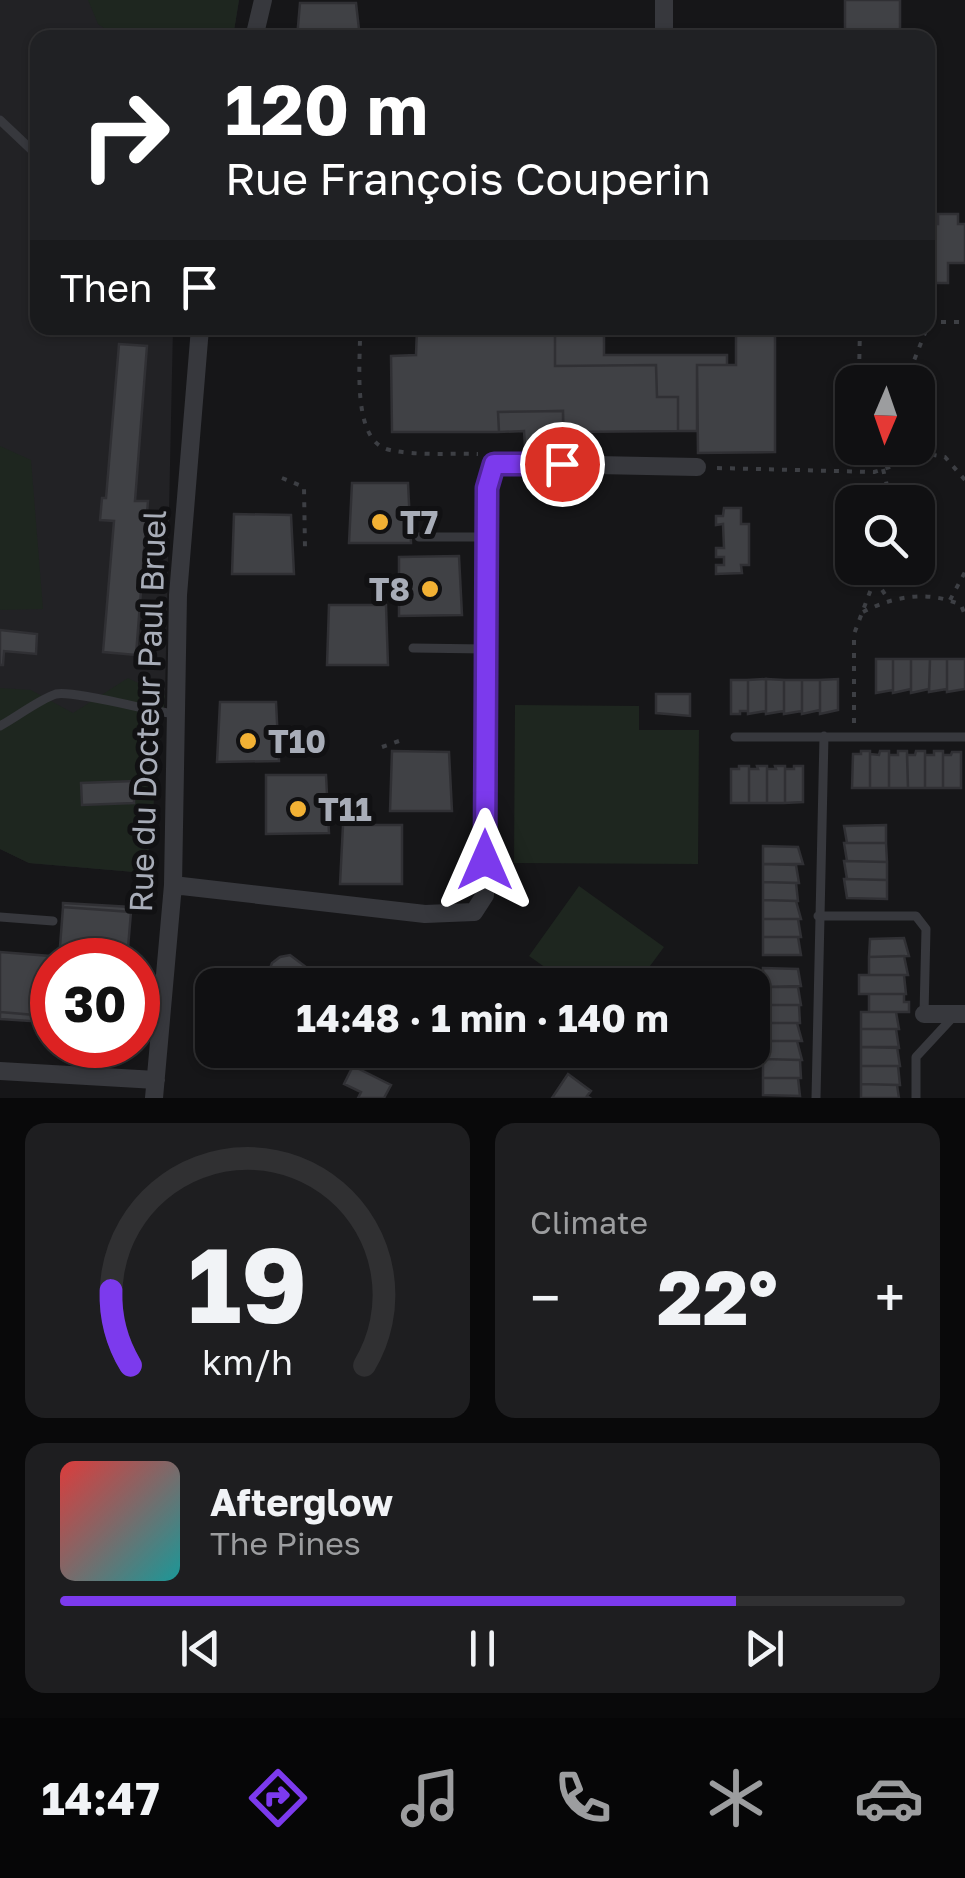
<!DOCTYPE html>
<meta charset="utf-8">
<style>
:root{--surface:#101012;--page:#1e1e20;--text:#f1f3f6;--muted:#9c9d9f;--line:#303032;--accent:#7c3aed}
body{margin:0;font-family:"Golos Text",sans-serif;background:var(--page);color:var(--text);height:100vh;display:flex;flex-direction:column;font-size:38px;white-space:nowrap}
*{box-sizing:border-box;margin:0}
p{font-size:32px;color:var(--muted)}
.icon{flex:none;width:55px;height:55px;fill:none;stroke:currentColor;stroke-width:2;stroke-linecap:round;stroke-linejoin:round}
.map{position:relative;height:1098px;overflow:hidden}
.sheet{display:flex;flex-direction:column;gap:25px;padding:25px;background:#09090a;flex:1}
.sheet>*{flex:none}
.top-card{position:absolute;left:30px;top:30px;width:905px;height:305px;border-radius:20px;box-shadow:0 2px 8px #0004,0 0 0 2px var(--line);background:#202124;color:#fff;overflow:hidden}
.needle{width:65px;rotate:182deg}
.controls{position:absolute;left:835px;top:365px;display:grid;gap:20px}
.controls a{display:grid;place-items:center;width:100px;height:100px;border-radius:20px;background:var(--surface);box-shadow:0 2px 8px #0004,0 0 0 2px var(--line);font-size:50px}
.speed{position:absolute;left:30px;top:938px;display:flex;gap:20px;font-size:50px;font-weight:700;text-align:center}
.speed>*{display:grid;place-content:center;width:130px;height:130px;border-radius:50%;background:var(--surface);box-shadow:0 2px 8px #0004,0 0 0 2px var(--line);line-height:1}
.speed .limit{border:15px solid #d22;background:#fff;color:#111}
.pin{position:absolute;display:grid;place-items:center;width:85px;height:85px;color:#fff;margin:-42px;border:5px solid #fff;border-radius:50%;box-shadow:0 2px 10px #0007}
.me{position:absolute;width:110px;margin:-55px;rotate:0deg;stroke-linejoin:round;filter:drop-shadow(0 0 8px #0008)}
.turn{display:flex;align-items:center;gap:35px;height:210px;padding:0 30px;font-size:45px}
.turn .icon{width:130px;height:130px;stroke-width:2.5}
.turn b{display:block;font-size:70px;line-height:85px}
.then{display:flex;align-items:center;height:95px;padding:0 30px;background:#0003;gap:20px;font-size:38px}
.big{font-size:75px;font-weight:700;line-height:1.1}
.sheet .card{flex:1;display:flex;flex-direction:column;justify-content:center;gap:15px;min-width:0;padding:0 35px;border-radius:20px;background:var(--page)}
.sheet .dial{align-items:center;gap:0}
.dial svg{height:260px;overflow:visible;fill:none;stroke:var(--line);stroke-width:7;stroke-linecap:round;text-anchor:middle}
.dial text{fill:var(--text);stroke:none}
.song{display:flex;align-items:center;gap:30px}
.cover{width:120px;height:120px;border-radius:15px;background:linear-gradient(135deg,hsl(0 70% 55%),hsl(180 70% 35%))}
.played{height:10px;border-radius:5px;background:linear-gradient(90deg,var(--accent) 80%,var(--line) 80%)}
.keys{display:flex;justify-content:space-around;direction:ltr}
.heat{display:flex;justify-content:space-between;align-items:center;font-size:55px;direction:ltr}
.sheet .tiles{flex:1;display:grid;gap:25px;grid-template-columns:1fr 1fr}
.card:last-child{grid-column:span 2}
.trip{position:absolute;left:195px;top:968px;width:575px;height:100px;border-radius:20px;background:var(--surface);box-shadow:0 2px 8px #0004,0 0 0 2px var(--line);font-weight:700;line-height:100px;text-align:center}
.dock{display:flex;height:160px;justify-content:space-around;align-items:center;background:#060607;color:var(--muted)}
.dock .icon{width:70px;height:70px}
.dock .current{color:var(--accent)}
.dock b{font-size:45px;color:var(--text)}
.map>svg:first-child{display:block}
.built{fill:#222225}
.green{fill:#1e261f}
.building{fill:#404145;stroke:#303034;stroke-width:2.5}
.lines{fill:none;stroke-linecap:round;stroke-linejoin:round}
.path{stroke:#3d3f44;stroke-width:4;stroke-dasharray:5 8;stroke-linecap:butt}
.service{stroke:#37383d;stroke-width:9}
.minor{stroke:#37383d;stroke-width:18}
.route-casing{stroke:#51269a;stroke-width:25}
.route{stroke:#7c3aed;stroke-width:18}
.poi-dot{fill:#f2b134;stroke:#111113;stroke-width:4}
.labels{text-anchor:middle;dominant-baseline:central;stroke-width:10;stroke-linejoin:round;paint-order:stroke}
.poi-label{font-size:32px;font-weight:bold;fill:#a8adb8;stroke:#111113;text-anchor:start}
.street-label{font-size:32px;fill:#a8adb8;stroke:#111113}
</style>
<div class="map">
<svg width="965" height="1098" viewBox="0 0 965 1098">
<rect width="100%" height="100%" fill="#161618"/>
<!-- built -->
<path class="built" d="M0 0H239L233 37 38 38V328H173L165 696 146 873 29 863 0 849Z"/>
<!-- green -->
<path class="green" d="M88 0H239L233 37H117L98 24Z
M0 446 31 460 43 609 0 610Z
M128 678 165 696 146 873 29 863 0 849V688L31 690 73 713Z
M515 705 639 706V730H699L698 864 514 863Z
M579 886 664 947 636 985H570L529 956Z"/>
<!-- building -->
<path class="building" d="M845 0H900V38H845Z
M300 3H356L360 38H297Z
M938 214H958V224H965V263H948V283H928V224H938Z
M417 328H555V366L656 365 657 397H678V431L563 432V411L498 412 499 432H392L391 356 416 355Z
M555 328H604V355H727V365H697V431H678V397H657L656 365 555 366Z
M736 328H775V452L698 453 697 365H736Z
M119 344 147 346 135 501H148L136 655 103 652 114 521 100 520 102 498H106Z
M563 411 564 449 531 450V446H525L524 431 499 432 498 412Z
M352 483H408L411 543H349Z
M724 508H741V524H749V565H741L742 573 716 574V565H724V557H716V548H724L723 524 716 525V516H723Z
M234 514 291 515 294 574H232Z
M459 556 462 615 399 616V557Z
M329 605H386L388 665H327Z
M0 630 37 634 36 654 4 651 3 665H0Z
M876 659H893V690L876 693Z
M893 659H911V689L893 693Z
M911 659H930L929 689 911 693Z
M930 659H947V689L929 692Z
M947 659H965V689L947 692Z
M766 679V711L748 714V680Z
M766 679 784 680V711L766 714Z
M838 679V710L820 714V680Z
M731 680H748V711H740V714H731Z
M784 680H802V711L784 714Z
M802 680H820V710L802 714Z
M656 694H690V716L656 713Z
M220 702H276L279 761 217 762Z
M392 751 449 752 452 811H390Z
M861 751H870V788H852L853 754H861Z
M880 751H889V788H870V754L879 755Z
M898 751H907L908 788H889V755H898Z
M916 751H925V788H908L907 755H915Z
M934 751H943V788H925V755H934Z
M952 752H961V788H943V755H951Z
M739 766H749V803H731V769H739Z
M757 766H767V803H749V769H758Z
M775 766H785V803H767V769H776Z
M794 766H803V802L785 803V769H794Z
M266 775H326L329 833 266 834Z
M134 781V803L82 805 81 783Z
M343 825H402V884H340Z
M886 825V843H847L844 826Z
M844 843H886L887 862 847 861Z
M763 846 798 847 803 864H763Z
M844 861 887 862V880L847 879Z
M763 864 796 865 799 883 763 882Z
M844 879 887 880V899L847 898Z
M763 882 796 883 798 901 763 900Z
M763 900 796 901 801 919H763Z
M63 903 131 907V912L63 907Z
M63 907 131 912 127 960H59Z
M763 919H798L801 937H763Z
M763 937H798L801 955H763Z
M904 938 909 956 869 957 870 939Z
M0 952 50 956 46 1016 0 1012Z
M290 955 306 967 305 985H271L268 973 272 963 280 957Z
M904 956 908 975H869V957Z
M763 968 798 969 801 986 763 987Z
M859 975H904L906 994H859Z
M763 987H798L801 1005H763Z
M869 994H904V1002H909V1012H869Z
M763 1005H799L800 1023H763Z
M0 1012 46 1016 45 1022 0 1019Z
M861 1012H896L899 1029H861Z
M763 1023H797L802 1041H763Z
M861 1029H896L899 1048 861 1047Z
M763 1041H797L802 1060 763 1059Z
M861 1047H897L900 1066H861Z
M763 1059 800 1060 801 1078H763Z
M353 1066 391 1085 384 1098H358L361 1092 344 1084Z
M861 1066H898L900 1085 861 1084Z
M568 1074 591 1091 587 1096 590 1098H552Z
M763 1078H798L800 1096 763 1095Z
M861 1084 897 1085 899 1098H861Z"/>
<g class="lines">
<!-- path -->
<path class="path" d="M928 322H965
M928 326 932 308V283
M360 328C361 359 350 442 390 450 417 456 450 453 478 454
M860 328 859 374 868 382
M902 382 909 373 927 328
M906 450 945 457 965 480
M717 468 874 472 896 465 906 448
M883 469 891 502
M282 478 304 487 305 548
M875 579 888 599
M950 600 965 572
M863 612C894 596 928 590 961 605L965 615
M854 723V634L879 568
M382 747 399 741"/>
<!-- service -->
<path class="service" d="M0 120 38 156
M419 537H487
M413 648 486 649
M0 726C17 717 38 700 56 694 73 690 150 711 175 714
M735 737H965
M818 916H916L926 929 924 1014
M0 917 53 921
M816 1098 824 736
M916 1098V1057L954 1016"/>
<!-- minor -->
<path class="minor" d="M254 38 263 0
M664 38V0
M173 885 425 914 474 912 485 895 487 488 495 463 697 467
M924 1014H965
M0 1071 156 1080
M154 1098 173 885 178 595 200 328"/>
</g>
<g class="lines">
<defs>
<path id="route" d="M485 860 487 488 494 464H562"/>
</defs>
<!-- route casing -->
<use href="#route" class="route-casing"/>
<!-- route -->
<use href="#route" class="route"/>
</g>
<!-- markers -->
<g class="poi-dot">
<circle cx="380" cy="522" r="10"/>
<circle cx="430" cy="589" r="10"/>
<circle cx="248" cy="741" r="10"/>
<circle cx="298" cy="809" r="10"/>
</g>
<g class="labels">
<!-- poi labels -->
<g class="poi-label">
<text x="400" y="522">T7</text>
<text x="410" y="589" text-anchor="end">T8</text>
<text x="268" y="741">T10</text>
<text x="318" y="809">T11</text>
</g>
<!-- street labels -->
<g class="street-label">
<text transform="translate(147 711) rotate(-88)">Rue du Docteur Paul Bruel</text>
</g>
</g>
</svg>
<div class="controls">
<a><svg class="needle" viewBox="-14 -14 28 28"><path d="M0-13l5 13h-10z" fill="#e53935"/><path d="M0 13l5-13h-10z" fill="#9c9d9f"/></svg></a>
<a><svg class="icon" aria-label="search" viewBox="0 0 24 24"><circle cx="10" cy="10" r="6"/><path d="M15 15l6 6"/></svg></a>
</div>
<div class="speed"><div class="limit">30</div></div>
<div class="pin" style="left:562px;top:464px;background:#d93025"><svg class="icon" aria-label="arrive" viewBox="0 0 24 24"><path d="M6 21V4h12l-3 4 3 4H6"/></svg></div>
<svg class="me" style="left:485px;top:860px" viewBox="-20 -20 40 40"><path d="M0-17L14 15 0 8-14 15z" fill="#7c3aed" stroke="#fff" stroke-width="4"/></svg>
<div class="trip">14:48 · 1 min · 140 m</div>
<div class="top-card">
<div class="turn"><svg class="icon" aria-label="right" viewBox="0 0 24 24"><path d="M7 20v-9h11M14 6l5 5-5 5"/></svg><div><b>120 m</b>Rue François Couperin</div></div>
<div class="then">Then<svg class="icon" aria-label="arrive" viewBox="0 0 24 24"><path d="M6 21V4h12l-3 4 3 4H6"/></svg></div>
</div>
</div>
<section class="sheet">
<div class="tiles">
<div class="card dial"><svg viewBox="0 0 100 80">
<path d="M14 69A42 42 0 1 1 86 69"/>
<path d="M14 69A42 42 0 0 1 8 46" stroke="#7c3aed"/>
<text x="50" y="56" font-size="32" font-weight="700">19</text>
<text x="50" y="72" font-size="11">km/h</text>
</svg></div>
<div class="card"><p>Climate</p>
<div class="heat"><a>−</a><b class="big">22°</b><a>+</a></div>
</div>
<div class="card">
<div class="song"><i class="cover"></i><div><b>Afterglow</b><p>The Pines</p></div></div>
<div class="played"></div>
<div class="keys"><svg class="icon" aria-label="previous" viewBox="0 0 24 24"><path d="M18 5L8 12l10 7zM5 5v14"/></svg><svg class="icon" aria-label="pause" viewBox="0 0 24 24"><path d="M8 5v14M16 5v14"/></svg><svg class="icon" aria-label="next" viewBox="0 0 24 24"><path d="M6 5l10 7-10 7zM19 5v14"/></svg></div>
</div>
</div>
</section>
<nav class="dock">
<b>14:47</b>
<svg class="icon current" aria-label="directions" viewBox="0 0 24 24"><path d="M12 3l9 9-9 9-9-9zM9 14v-3h6M13 9l2 2-2 2"/></svg>
<svg class="icon" aria-label="music" viewBox="0 0 24 24"><path d="M9 18V5l10-2v13"/><circle cx="6" cy="18" r="3"/><circle cx="16" cy="16" r="3"/></svg>
<svg class="icon" aria-label="phone" viewBox="0 0 24 24"><path d="M5 4h4l2 5-3 2q2 4 5 5l2-3 5 2v4C11 20 4 13 5 4z"/></svg>
<svg class="icon" aria-label="climate" viewBox="0 0 24 24"><path d="M12 3v18M4 7l16 10M4 17L20 7"/></svg>
<svg class="icon" aria-label="car" viewBox="0 0 24 24"><path d="M5 17H2v-5l4-1 3-4h7l3 4 3 1v5h-3M9 17h6M6 11h13"/><circle cx="7" cy="17" r="2"/><circle cx="17" cy="17" r="2"/></svg>
</nav>
